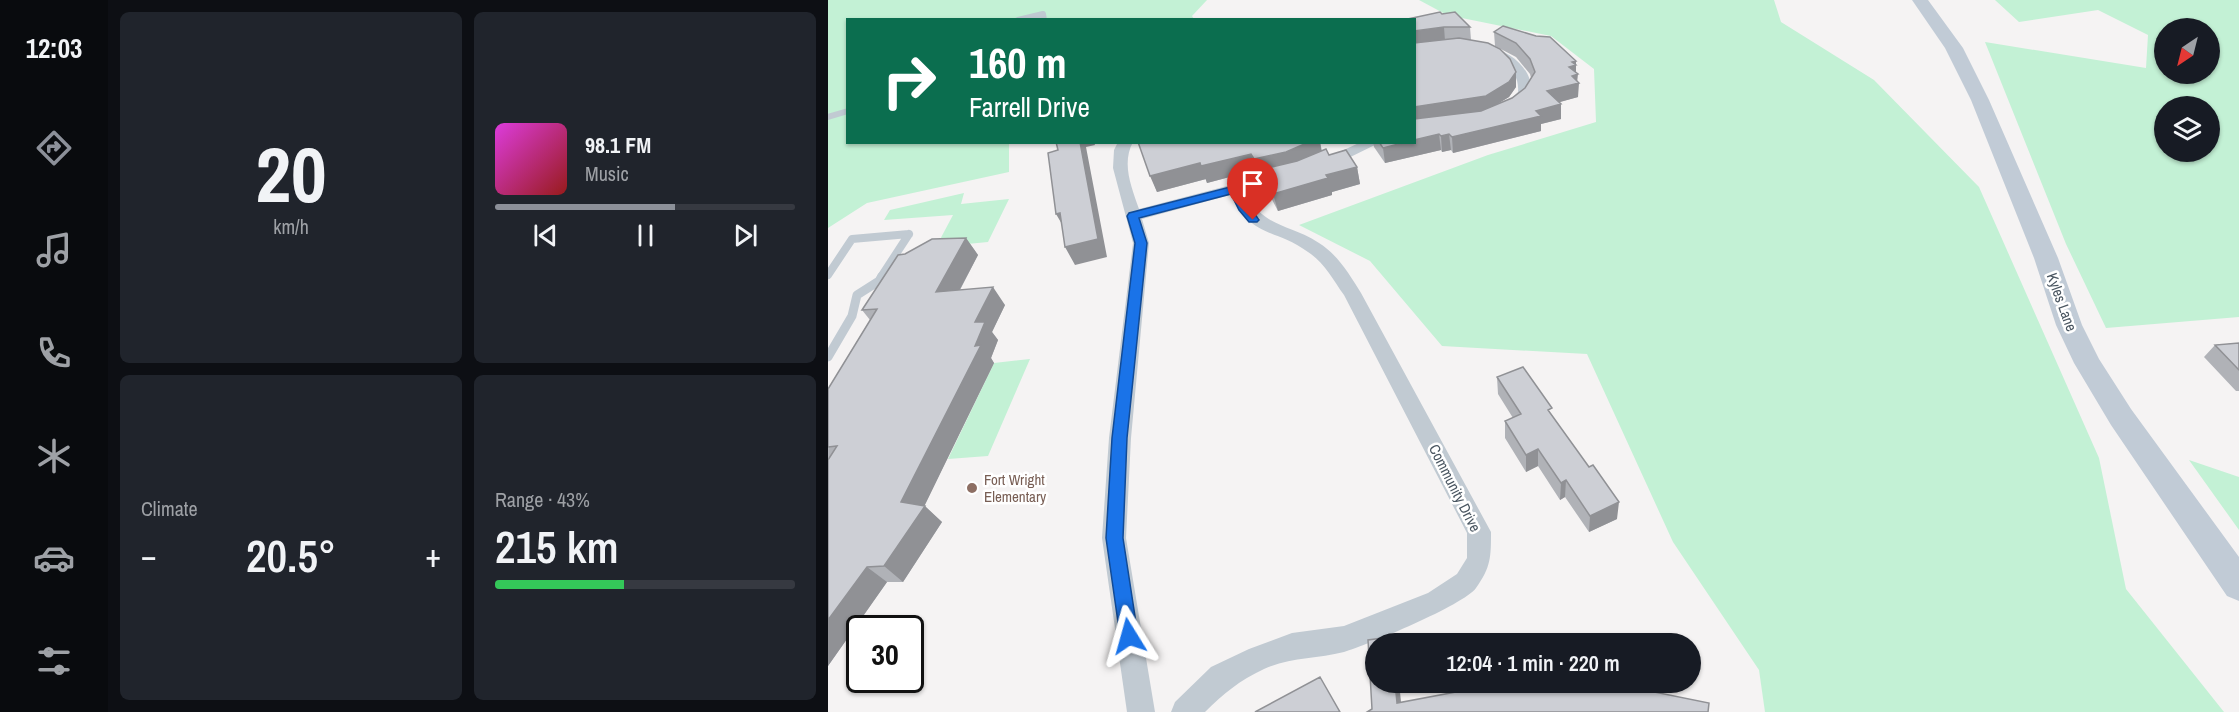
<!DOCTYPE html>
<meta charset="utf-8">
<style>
:root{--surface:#171b24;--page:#20242c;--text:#f1f3f6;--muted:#9ea1a6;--line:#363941;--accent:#8c9099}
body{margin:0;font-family:"Archivo Narrow",sans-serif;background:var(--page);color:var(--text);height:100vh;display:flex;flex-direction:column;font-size:22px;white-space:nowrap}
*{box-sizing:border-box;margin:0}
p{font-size:20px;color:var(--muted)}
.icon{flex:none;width:33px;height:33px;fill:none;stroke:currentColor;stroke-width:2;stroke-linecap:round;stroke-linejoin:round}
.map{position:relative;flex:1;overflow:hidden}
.panel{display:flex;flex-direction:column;gap:12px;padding:12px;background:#0d0f14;width:720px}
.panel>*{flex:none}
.top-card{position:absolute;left:18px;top:18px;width:570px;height:126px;border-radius:0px;box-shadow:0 2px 4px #0004;background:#0b6e4f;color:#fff;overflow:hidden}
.needle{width:39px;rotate:215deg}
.fabs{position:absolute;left:1326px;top:18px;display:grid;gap:12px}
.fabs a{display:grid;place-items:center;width:66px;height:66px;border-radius:50%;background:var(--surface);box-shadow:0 2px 4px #0004;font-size:30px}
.speed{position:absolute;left:18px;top:615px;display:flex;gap:12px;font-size:30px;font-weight:700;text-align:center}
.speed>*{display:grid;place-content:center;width:78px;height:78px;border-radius:50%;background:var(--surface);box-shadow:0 2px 4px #0004;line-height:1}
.speed .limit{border:3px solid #111;border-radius:9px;background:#fff;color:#111}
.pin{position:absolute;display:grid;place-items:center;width:51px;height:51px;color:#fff;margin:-62px -26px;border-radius:50% 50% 50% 0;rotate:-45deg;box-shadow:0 0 6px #0007}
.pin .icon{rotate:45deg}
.me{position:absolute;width:66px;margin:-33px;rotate:352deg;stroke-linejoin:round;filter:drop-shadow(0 0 4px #0008)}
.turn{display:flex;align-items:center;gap:21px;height:126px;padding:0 24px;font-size:27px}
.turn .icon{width:78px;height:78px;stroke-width:2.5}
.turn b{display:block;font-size:42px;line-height:51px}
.big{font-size:45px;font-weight:600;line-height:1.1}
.panel .tile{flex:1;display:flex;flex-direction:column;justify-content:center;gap:9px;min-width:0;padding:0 21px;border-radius:9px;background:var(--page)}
.panel .dial{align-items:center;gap:0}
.dial b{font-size:78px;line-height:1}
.song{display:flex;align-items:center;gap:18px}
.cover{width:72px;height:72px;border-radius:9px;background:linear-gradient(135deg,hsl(300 70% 55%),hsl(0 70% 35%))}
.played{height:6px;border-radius:3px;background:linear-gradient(90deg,var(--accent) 60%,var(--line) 60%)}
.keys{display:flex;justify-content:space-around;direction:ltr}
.heat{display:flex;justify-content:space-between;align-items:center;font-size:33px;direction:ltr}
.charge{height:9px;border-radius:4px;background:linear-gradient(90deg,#34c759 43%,var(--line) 0)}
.panel .tiles{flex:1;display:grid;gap:12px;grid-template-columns:repeat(2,1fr)}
.trip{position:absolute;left:537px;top:633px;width:336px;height:60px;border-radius:30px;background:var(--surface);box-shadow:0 2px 4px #0004;font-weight:600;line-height:60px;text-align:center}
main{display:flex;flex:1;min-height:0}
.menu{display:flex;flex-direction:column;width:108px;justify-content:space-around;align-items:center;background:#090b0e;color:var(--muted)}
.menu .icon{width:42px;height:42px}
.menu .on{color:var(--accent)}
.menu b{font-size:27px;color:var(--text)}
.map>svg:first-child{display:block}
.green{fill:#c3f1d5;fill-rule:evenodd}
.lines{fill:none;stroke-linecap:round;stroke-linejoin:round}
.service-far2{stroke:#c1cad2;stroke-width:6}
.service-far1{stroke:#c1cad2;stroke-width:8}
.service{stroke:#c1cad2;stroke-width:9}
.minor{fill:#c1cad2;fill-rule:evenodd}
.secondary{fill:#c1cbd6;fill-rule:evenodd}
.wall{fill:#b0b2b7}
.shaded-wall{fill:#909195}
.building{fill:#cdcfd5;stroke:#909195;stroke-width:1.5}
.route{fill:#1a73e8;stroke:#114b97;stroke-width:1.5}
.education-dot{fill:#8d6e63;stroke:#fff;stroke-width:2}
.labels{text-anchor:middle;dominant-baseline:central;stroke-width:5;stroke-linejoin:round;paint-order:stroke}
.street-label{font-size:15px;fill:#4a5661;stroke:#fff}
.education-label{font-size:15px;fill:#785e54;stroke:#fff;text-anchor:start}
</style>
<main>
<nav class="menu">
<b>12:03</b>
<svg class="icon on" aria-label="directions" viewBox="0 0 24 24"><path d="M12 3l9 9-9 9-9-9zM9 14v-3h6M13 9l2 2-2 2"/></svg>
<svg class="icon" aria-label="music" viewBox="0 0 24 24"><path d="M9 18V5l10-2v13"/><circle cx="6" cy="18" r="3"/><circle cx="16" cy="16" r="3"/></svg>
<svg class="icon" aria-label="phone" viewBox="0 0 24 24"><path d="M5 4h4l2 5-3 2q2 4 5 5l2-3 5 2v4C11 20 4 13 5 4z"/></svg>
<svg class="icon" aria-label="climate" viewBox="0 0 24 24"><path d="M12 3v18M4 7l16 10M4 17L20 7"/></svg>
<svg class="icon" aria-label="car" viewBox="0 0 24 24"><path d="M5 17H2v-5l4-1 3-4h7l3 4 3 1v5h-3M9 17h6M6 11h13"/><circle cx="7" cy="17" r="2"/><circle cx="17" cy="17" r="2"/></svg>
<svg class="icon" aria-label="filters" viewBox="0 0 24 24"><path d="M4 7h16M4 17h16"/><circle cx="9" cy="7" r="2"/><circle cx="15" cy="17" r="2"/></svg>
</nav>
<section class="panel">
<div class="tiles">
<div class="tile dial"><b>20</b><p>km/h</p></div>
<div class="tile">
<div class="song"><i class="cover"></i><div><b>98.1 FM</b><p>Music</p></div></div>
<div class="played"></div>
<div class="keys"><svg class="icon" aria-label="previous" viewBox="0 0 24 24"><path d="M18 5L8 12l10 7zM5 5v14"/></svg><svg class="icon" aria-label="pause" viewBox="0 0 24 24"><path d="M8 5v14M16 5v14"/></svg><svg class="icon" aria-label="next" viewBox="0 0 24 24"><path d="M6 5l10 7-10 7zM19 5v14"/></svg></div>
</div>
<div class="tile"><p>Climate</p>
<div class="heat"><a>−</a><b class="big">20.5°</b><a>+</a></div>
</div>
<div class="tile"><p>Range · 43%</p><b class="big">215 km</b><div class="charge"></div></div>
</div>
</section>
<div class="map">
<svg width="1411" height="712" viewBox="0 0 1411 712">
<rect width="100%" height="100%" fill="#f5f3f3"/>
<!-- green -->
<path class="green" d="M0 0H379L364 16 366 19 20 20V142L181 143V172L39 203 0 228Z
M591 0H946L953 22 1046 80 1151 187 1271 458 1298 589 1396 712H937L931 670 845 542 759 354 614 346 542 261 471 225 660 155 768 122 766 69 723 36 619 15Z
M1167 0H1411V317L1278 328 1238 244 1157 42 1318 68 1320 35 1270 10 1191 22ZM1382 28V74H1336V28ZM1336 106H1382V152H1336Z
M136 193 133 204 181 199 160 242 108 247 125 215 56 220 62 210Z
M202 359 160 456 120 459 166 363Z
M1361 460 1411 477V530Z"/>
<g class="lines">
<!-- service-far2 -->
<path class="service-far2" d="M190 20 215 14 216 20
M0 117 20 111"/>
<!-- service-far1 -->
<path class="service-far1" d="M0 275 24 239 81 234
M53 277 81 234"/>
<!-- service -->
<path class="service" d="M0 357 24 316 29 295 51 281 54 276"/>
<!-- minor -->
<path class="minor" d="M660 46C683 52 704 68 704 93L688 109 683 110 676 106 690 92C692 70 674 60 656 53L654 50Z
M290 142H305C293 164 304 188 311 209L460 170 465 172 468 175 465 178 416 191C438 230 458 222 491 243 509 254 522 275 533 293L663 532C663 557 663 567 648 588 636 605 539 645 516 652 489 659 462 657 436 669 411 681 396 693 377 712H343L347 702 383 667 421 649 464 633 516 626 600 593 629 574 639 558V533L516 295C505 280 496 262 480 252 445 227 427 240 402 195L314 219 321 243 303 438 298 538 327 712H299L274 538 281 438 305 243 285 168 286 150Z
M533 142H553L502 167H492L489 164 492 161Z"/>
<!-- secondary -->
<path class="secondary" d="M1084 0H1100L1135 48 1161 100 1230 258 1254 325 1271 359 1303 409 1411 557V601L1399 596 1283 425 1246 363 1228 325 1206 258 1143 100 1117 48Z"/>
</g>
<!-- wall -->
<path class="wall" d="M614 14 642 27 643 40 688 72V87L681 97 669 104 684 98 697 88 703 78 702 74 688 57 667 46 666 32 748 61V73L750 97 731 102 733 119 713 124V131L625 153 623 150 614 152 613 150 557 163 546 147 545 142H586Z
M310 142H492L494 151 529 167 532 184 504 192V195L450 211 438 188 434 175 431 176 428 170 379 183 378 179 329 192Z
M138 238 150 255 132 290 177 305 164 332 170 340 163 358 166 363 96 506 114 522 75 582H59L0 666V389L42 320 34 310Z
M1411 343V391H1408L1376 357 1387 345Z
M669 377 724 415 789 519 761 532 737 497 732 500 710 466 698 472 677 438V421L685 418 670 394Z"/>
<!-- shaded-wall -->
<path class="shaded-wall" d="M616 27 617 41 586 46V31Z
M748 61V75L750 74 749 83H751L750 97 718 106 719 91 741 67 744 62Z
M688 72V87L681 97 658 111 586 123V107Z
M733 104V119L713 124V131L625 153 624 137 708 111Z
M611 134 613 150 557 163 555 148 578 142H586V140Z
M621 134 623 150 614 152 613 136Z
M252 142H266L267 145 258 147 279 257 247 265 237 247Z
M481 142H492L494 155 432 170 434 175 431 176 426 159Z
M423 154 428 170 379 183 373 166Z
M372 163 378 179 329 192 322 176Z
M529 167 532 184 504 192V195L450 211 445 194 498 175Z
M232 213 238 231 228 214Z
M138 238 150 255 121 310 108 292Z
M165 287 177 305 164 332 170 340 163 358 166 363 94 511 97 506 114 522 75 582 56 566 73 502 147 346V322Z
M710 449V466L698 472V455Z
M738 480 737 497 732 500 733 483Z
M791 502 789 519 761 532 762 516Z
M39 567 59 582 0 666V620Z
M567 682H571L574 712 569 703Z"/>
<!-- building -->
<path class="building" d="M612 12 614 14 627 12 642 27H616L586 31V20H575Z
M675 26 708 36 722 37 748 61 744 62 748 65 741 67 750 74 744 76 751 83 719 91 733 104 708 111 713 116 624 137 621 134 613 136 611 134 586 140V119L653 111 684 98 697 88 707 72 702 59 688 43 666 32Z
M631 38 660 43 672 49 682 59 688 72 681 82 658 96 586 107V43Z
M228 142H252L270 239 237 247 232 213 228 214 220 153 230 150Z
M310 142H481L458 152 426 159 423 154 373 166 372 163 322 176Z
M551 142H578L555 148Z
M498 149 501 155 518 150 529 167 498 175 500 178 445 194 432 170 469 161Z
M138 238 108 292 165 287 147 322H157L147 346 153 345 73 502 97 506 56 566 39 567 0 620V460L9 446 0 447V389L49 309 34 310 70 255 77 254 104 239Z
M1411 343V370L1387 345Z
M695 367 724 408 720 410 761 467 765 465 791 502 762 516 738 480 733 483 710 449 698 455 677 421 693 414 669 377Z
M562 637 563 644H548V682H567L569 703 681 682H777L881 703 880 712H539L544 709 540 640Z
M492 677 512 712H427Z"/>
<!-- route -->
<path class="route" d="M406 186C414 189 424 211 431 220L429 222H421L411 210 403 194 311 218 319 243 299 438 295 538 310 636 307 642 301 644 294 642 292 636 278 538 284 438 307 243 299 216 301 213Z"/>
<!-- markers -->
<circle class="education-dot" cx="144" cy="488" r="6"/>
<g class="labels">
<!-- street labels -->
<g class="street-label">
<text transform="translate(1234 302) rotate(70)">Kyles Lane</text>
<text transform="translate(627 488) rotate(63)">Community Drive</text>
</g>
<!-- education labels -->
<g class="education-label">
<text x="156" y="479">Fort Wright<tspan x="156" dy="17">Elementary</tspan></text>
</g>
</g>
</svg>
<div class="fabs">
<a><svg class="needle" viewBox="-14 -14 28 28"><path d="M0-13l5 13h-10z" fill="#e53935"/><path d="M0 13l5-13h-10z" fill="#9ea1a6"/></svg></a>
<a><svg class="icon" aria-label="layers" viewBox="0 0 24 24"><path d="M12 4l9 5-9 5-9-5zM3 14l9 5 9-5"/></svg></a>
</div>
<div class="speed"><div class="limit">30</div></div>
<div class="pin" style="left:425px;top:220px;background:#d93025"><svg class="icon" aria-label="arrive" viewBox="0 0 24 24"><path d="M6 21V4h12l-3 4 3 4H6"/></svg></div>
<svg class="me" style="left:301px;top:636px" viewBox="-20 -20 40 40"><path d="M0-17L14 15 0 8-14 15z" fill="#1a73e8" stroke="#fff" stroke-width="4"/></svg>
<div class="trip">12:04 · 1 min · 220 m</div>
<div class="top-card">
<div class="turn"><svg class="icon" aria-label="right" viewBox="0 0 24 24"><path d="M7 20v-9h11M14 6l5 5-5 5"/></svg><div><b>160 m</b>Farrell Drive</div></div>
</div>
</div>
</main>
